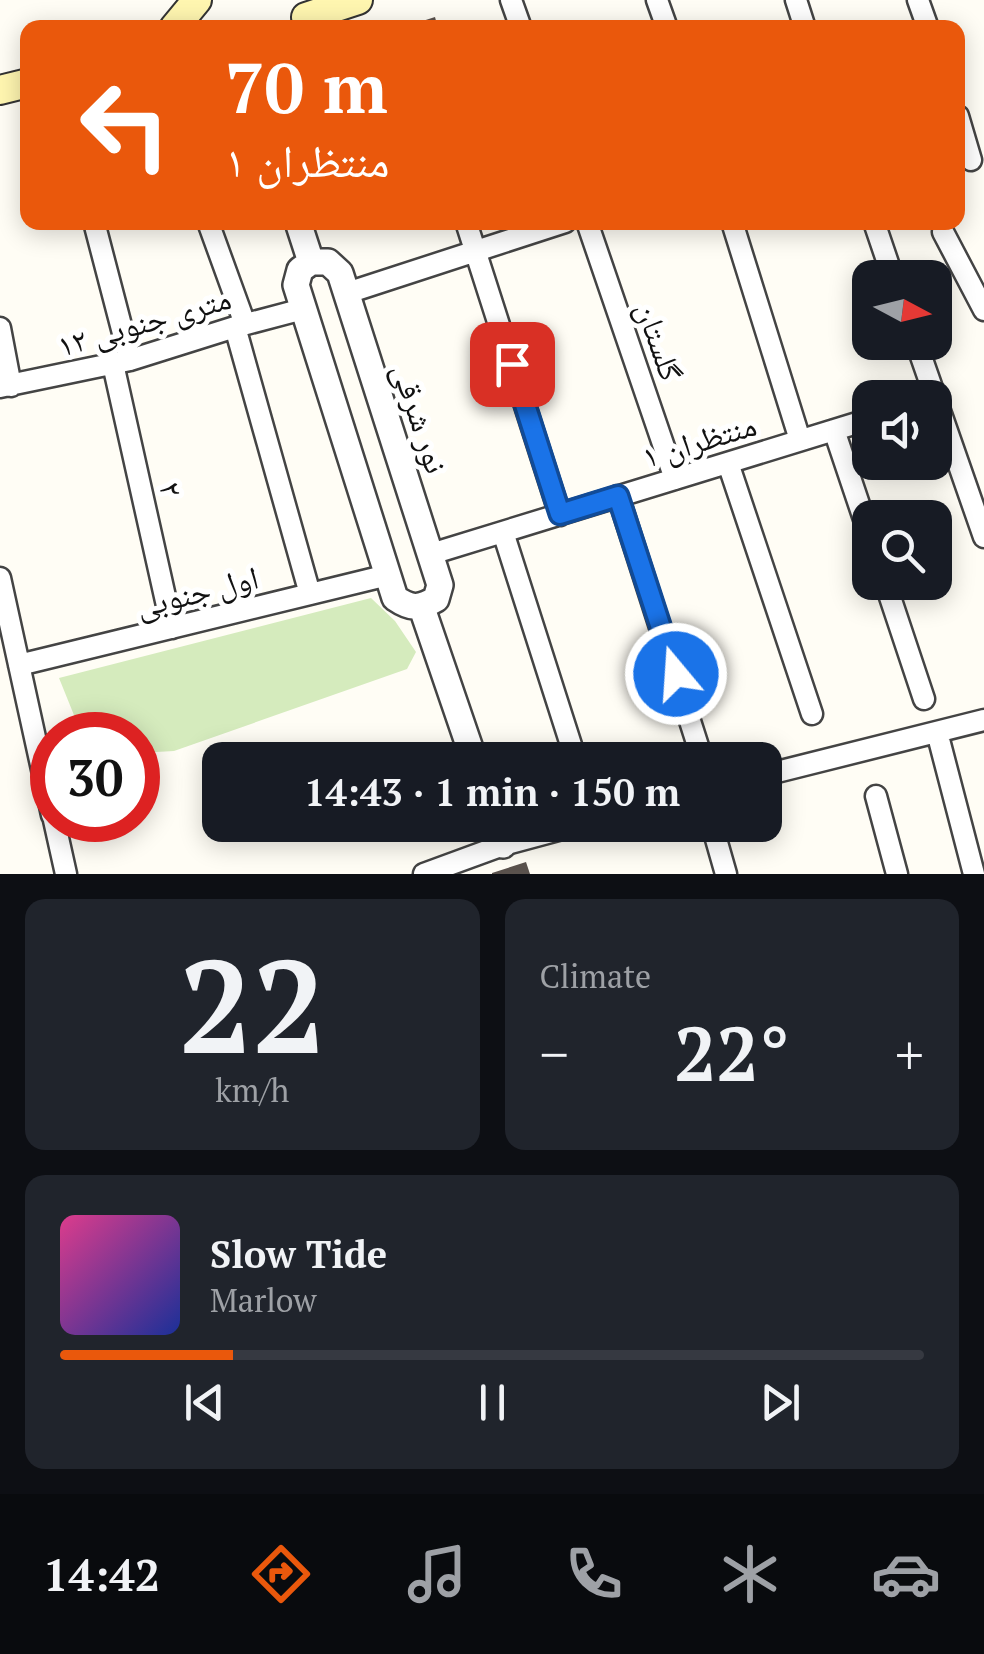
<!DOCTYPE html>
<meta charset="utf-8">
<style>
:root{--surface:#171b24;--page:#20242c;--text:#f1f3f6;--muted:#9ea1a6;--line:#363941;--accent:#ea580c}
body{margin:0;font-family:"PT Serif","Noto Naskh Arabic",serif;background:var(--page);color:var(--text);height:100vh;display:flex;flex-direction:column;font-size:38px;white-space:nowrap}
*{box-sizing:border-box;margin:0}
p{font-size:32px;color:var(--muted)}
.icon{flex:none;width:55px;height:55px;fill:none;stroke:currentColor;stroke-width:2;stroke-linecap:round;stroke-linejoin:round}
.map{position:relative;height:874px;overflow:hidden}
.sheet{display:flex;flex-direction:column;gap:25px;padding:25px;background:#0d0f14;flex:1}
.sheet>*{flex:none}
.top-card{position:absolute;left:20px;top:20px;width:945px;height:210px;border-radius:20px;box-shadow:0 5px 25px #0003;background:#ea580c;color:#fff;overflow:hidden}
.needle{width:65px;rotate:97deg}
.tools{position:absolute;left:852px;top:260px;display:grid;gap:20px}
.tools a{display:grid;place-items:center;width:100px;height:100px;border-radius:20px;background:var(--surface);box-shadow:0 5px 25px #0003;font-size:50px}
.speed{position:absolute;left:30px;top:712px;display:flex;gap:20px;font-size:50px;font-weight:700;text-align:center}
.speed>*{display:grid;place-content:center;width:130px;height:130px;border-radius:50%;background:var(--surface);box-shadow:0 5px 25px #0003;line-height:1}
.speed .limit{border:15px solid #d22;background:#fff;color:#111}
.pin{position:absolute;display:grid;place-items:center;width:85px;height:85px;color:#fff;margin:-42px;border-radius:20px;box-shadow:0 5px 15px #0006}
.me{position:absolute;width:110px;margin:-55px;rotate:342deg;stroke-linejoin:round;filter:drop-shadow(0 0 8px #0008)}
.turn{display:flex;align-items:center;gap:35px;height:210px;padding:0 40px;font-size:45px}
.turn .icon{width:130px;height:130px;stroke-width:2.5}
.turn b{display:block;font-size:70px;line-height:85px}
.big{font-size:75px;font-weight:600;line-height:1.1}
.sheet .widget{flex:1;display:flex;flex-direction:column;justify-content:center;gap:15px;min-width:0;padding:0 35px;border-radius:20px;background:var(--page)}
.sheet .dial{align-items:center;gap:0}
.dial b{font-size:130px;line-height:1}
.song{display:flex;align-items:center;gap:30px}
.cover{width:120px;height:120px;border-radius:15px;background:linear-gradient(135deg,hsl(330 70% 55%),hsl(230 70% 35%))}
.played{height:10px;border-radius:5px;background:linear-gradient(90deg,var(--accent) 20%,var(--line) 20%)}
.keys{display:flex;justify-content:space-around;direction:ltr}
.heat{display:flex;justify-content:space-between;align-items:center;font-size:55px;direction:ltr}
.sheet .tiles{flex:1;display:grid;gap:25px;grid-template-columns:1fr 1fr}
.widget:last-child{grid-column:span 2}
.trip{position:absolute;left:202px;top:742px;width:580px;height:100px;border-radius:20px;background:var(--surface);box-shadow:0 5px 25px #0003;font-weight:600;line-height:100px;text-align:center}
.dock{display:flex;height:160px;justify-content:space-around;align-items:center;background:#090b0e;color:var(--muted)}
.dock .icon{width:70px;height:70px}
.dock .selected{color:var(--accent)}
.dock b{font-size:45px;color:var(--text)}
.map>svg:first-child{display:block}
.green{fill:#d5ebbd}
.building{fill:#5a524d}
.lines{fill:none;stroke-linecap:round;stroke-linejoin:round}
.minor-casing{stroke:#444;stroke-width:25}
.tertiary-casing{stroke:#444;stroke-width:30}
.secondary-casing{stroke:#333;stroke-width:32}
.minor{stroke:#fff;stroke-width:20}
.tertiary{stroke:#fff;stroke-width:25}
.secondary{stroke:#fff6b0;stroke-width:28}
.route-casing{stroke:#114b97;stroke-width:25}
.route{stroke:#1a73e8;stroke-width:18}
.labels{text-anchor:middle;dominant-baseline:central;stroke-width:10;stroke-linejoin:round;paint-order:stroke}
.street-label{font-size:32px;fill:#111;stroke:#fff}
</style>
<div class="map">
<svg width="984" height="874" viewBox="0 0 984 874">
<rect width="100%" height="100%" fill="#fffdf5"/>
<!-- green -->
<path class="green" d="M371 598 395 621 416 652 407 669 174 751 138 753V735H82L59 678Z"/>
<!-- building -->
<path class="building" d="M435 17 438 28H405L404 27Z
M526 862 530 874H492V873Z"/>
<g class="lines">
<defs>
<path id="minor" d="M511 0 521 28
M657 0 667 28
M796 0 805 28
M918 0 928 28
M958 116 971 160
M94 222 130 360
M208 222 245 324
M466 222 560 515
M587 222 675 479
M732 222 800 440
M874 222 893 278
M943 232 984 310
M347 293 565 222
M235 327 310 594
M0 328 11 386
M916 342 984 537
M113 364 172 628
M0 387 130 360 235 327 303 309
M834 430 870 537
M728 463 812 714
M618 496 698 746
M503 532 572 748
M431 554 870 419
M0 578 52 815
M885 582 924 699
M19 665 388 575
M937 732 974 874
M765 775 984 720
M876 796 897 874
M54 820 66 874
M712 825 726 874
M424 874 503 845 577 825"/>
<path id="tertiary" d="M298 222 311 262
M311 262H328L340 273 440 585 436 599C419 609 411 609 395 598L296 285 300 270Z
M422 608 474 760
M497 825 503 845"/>
<path id="secondary" d="M306 17 358 0
M174 28 197 0
M0 90 28 83"/>
</defs>
<!-- minor casing -->
<use href="#minor" class="minor-casing"/>
<!-- tertiary casing -->
<use href="#tertiary" class="tertiary-casing"/>
<!-- secondary casing -->
<use href="#secondary" class="secondary-casing"/>
<!-- minor -->
<use href="#minor" class="minor"/>
<!-- tertiary -->
<use href="#tertiary" class="tertiary"/>
<!-- secondary -->
<use href="#secondary" class="secondary"/>
</g>
<g class="lines">
<defs>
<path id="route" d="M512 364 560 514 618 496 676 674"/>
</defs>
<!-- route casing -->
<use href="#route" class="route-casing"/>
<!-- route -->
<use href="#route" class="route"/>
</g>
<g class="labels">
<!-- street labels -->
<g class="street-label">
<text transform="translate(144 321) rotate(-16)">۱۲ متری جنوبی</text>
<text transform="translate(660 341) rotate(71)">گلستان</text>
<text transform="translate(421 418) rotate(72)">نور شرقی</text>
<text transform="translate(699 440) rotate(-17)">منتظران ۱</text>
<text transform="translate(172 489) rotate(77)">۲</text>
<text transform="translate(197 591) rotate(-14)">اول جنوبی</text>
</g>
</g>
</svg>
<div class="tools">
<a><svg class="needle" viewBox="-14 -14 28 28"><path d="M0-13l5 13h-10z" fill="#e53935"/><path d="M0 13l5-13h-10z" fill="#9ea1a6"/></svg></a>
<a><svg class="icon" aria-label="sound" viewBox="0 0 24 24"><path d="M4 9h4l5-4v14l-5-4H4zM17 9q2 3 0 6"/></svg></a>
<a><svg class="icon" aria-label="search" viewBox="0 0 24 24"><circle cx="10" cy="10" r="6"/><path d="M15 15l6 6"/></svg></a>
</div>
<div class="speed"><div class="limit">30</div></div>
<div class="pin" style="left:512px;top:364px;background:#d93025"><svg class="icon" aria-label="arrive" viewBox="0 0 24 24"><path d="M6 21V4h12l-3 4 3 4H6"/></svg></div>
<svg class="me" style="left:676px;top:674px" viewBox="-20 -20 40 40"><circle r="17" fill="#1a73e8" stroke="#fff" stroke-width="3"/><path d="M0-11L8 9 0 5-8 9z" fill="#fff"/></svg>
<div class="trip">14:43 · 1 min · 150 m</div>
<div class="top-card">
<div class="turn"><svg class="icon" aria-label="left" viewBox="0 0 24 24"><path d="M17 20v-9H6M10 6l-5 5 5 5"/></svg><div><b>70 m</b>منتظران ۱</div></div>
</div>
</div>
<section class="sheet">
<div class="tiles">
<div class="widget dial"><b>22</b><p>km/h</p></div>
<div class="widget"><p>Climate</p>
<div class="heat"><a>−</a><b class="big">22°</b><a>+</a></div>
</div>
<div class="widget">
<div class="song"><i class="cover"></i><div><b>Slow Tide</b><p>Marlow</p></div></div>
<div class="played"></div>
<div class="keys"><svg class="icon" aria-label="previous" viewBox="0 0 24 24"><path d="M18 5L8 12l10 7zM5 5v14"/></svg><svg class="icon" aria-label="pause" viewBox="0 0 24 24"><path d="M8 5v14M16 5v14"/></svg><svg class="icon" aria-label="next" viewBox="0 0 24 24"><path d="M6 5l10 7-10 7zM19 5v14"/></svg></div>
</div>
</div>
</section>
<nav class="dock">
<b>14:42</b>
<svg class="icon selected" aria-label="directions" viewBox="0 0 24 24"><path d="M12 3l9 9-9 9-9-9zM9 14v-3h6M13 9l2 2-2 2"/></svg>
<svg class="icon" aria-label="music" viewBox="0 0 24 24"><path d="M9 18V5l10-2v13"/><circle cx="6" cy="18" r="3"/><circle cx="16" cy="16" r="3"/></svg>
<svg class="icon" aria-label="phone" viewBox="0 0 24 24"><path d="M5 4h4l2 5-3 2q2 4 5 5l2-3 5 2v4C11 20 4 13 5 4z"/></svg>
<svg class="icon" aria-label="climate" viewBox="0 0 24 24"><path d="M12 3v18M4 7l16 10M4 17L20 7"/></svg>
<svg class="icon" aria-label="car" viewBox="0 0 24 24"><path d="M5 17H2v-5l4-1 3-4h7l3 4 3 1v5h-3M9 17h6M6 11h13"/><circle cx="7" cy="17" r="2"/><circle cx="17" cy="17" r="2"/></svg>
</nav>
